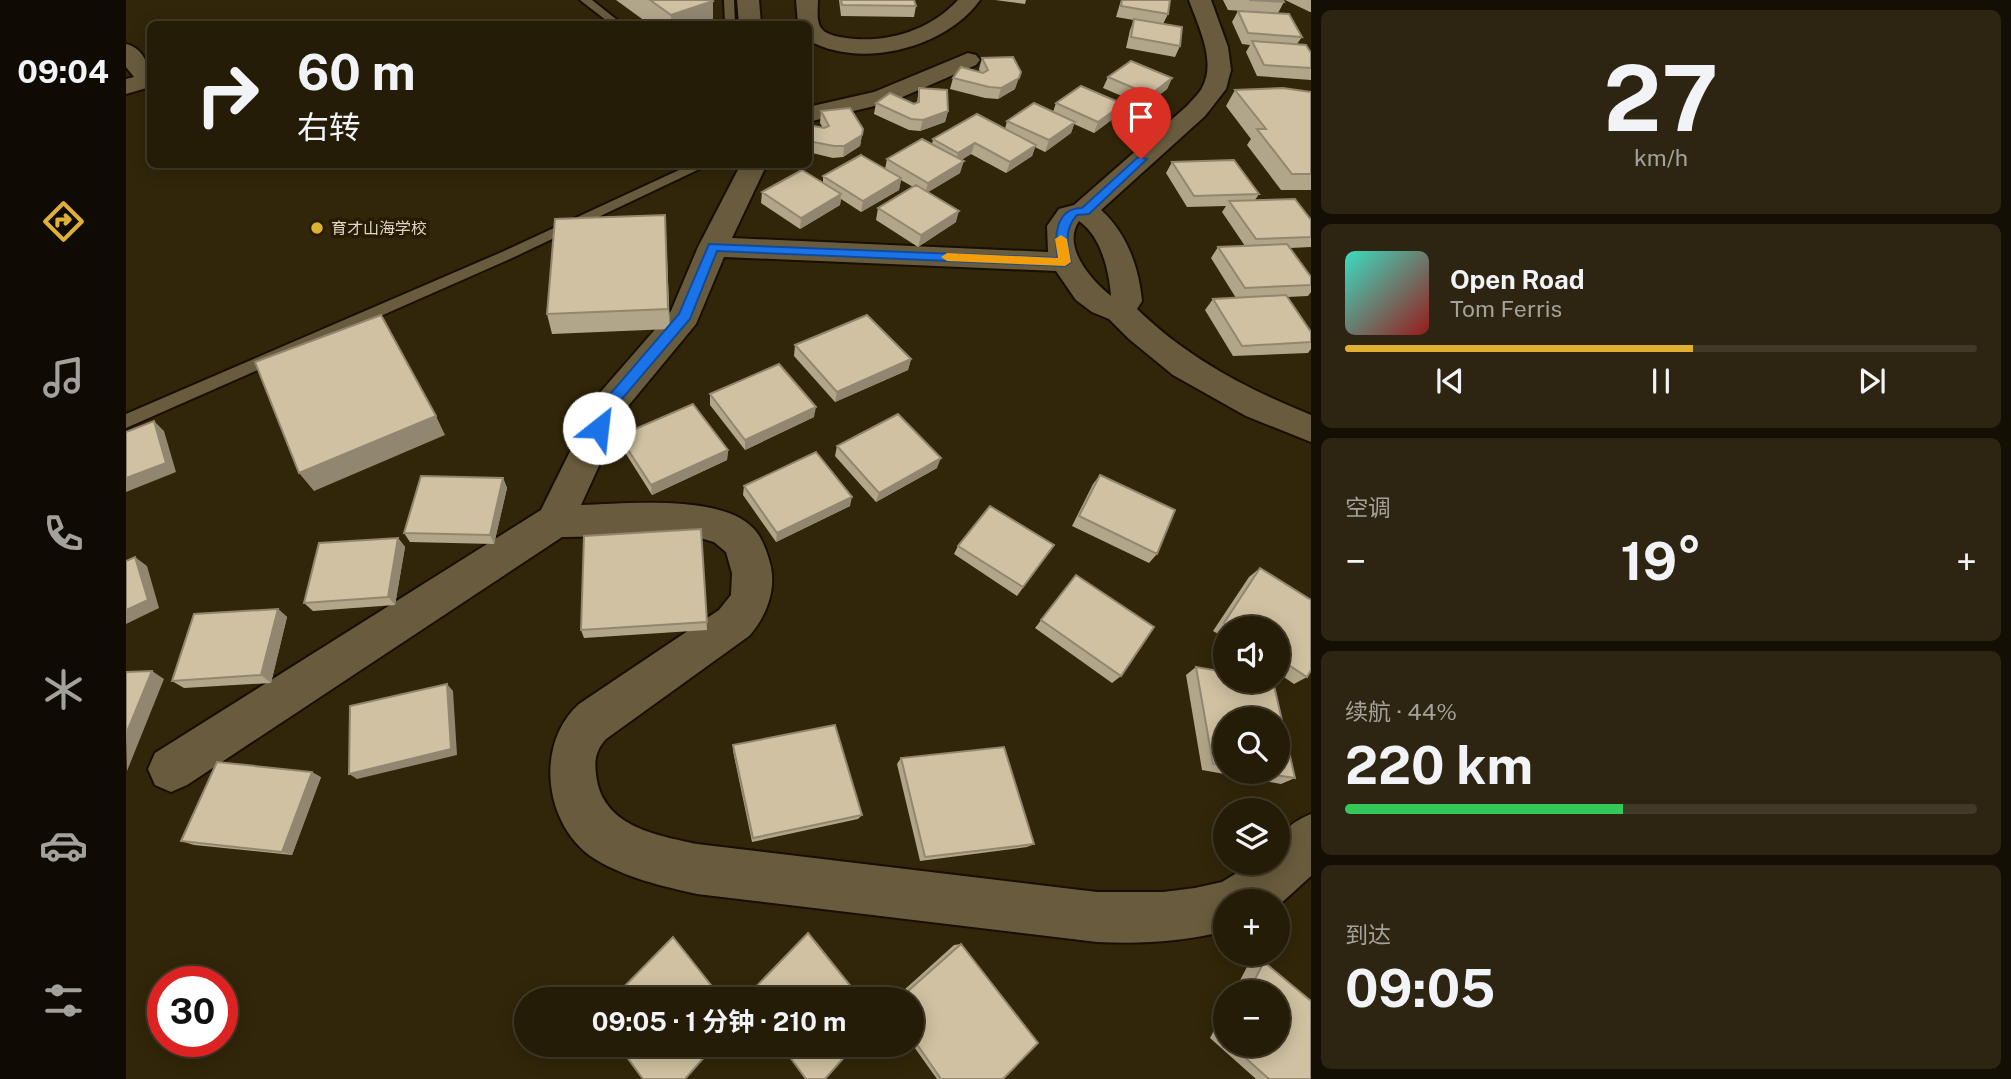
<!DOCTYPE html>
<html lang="zh">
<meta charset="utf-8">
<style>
:root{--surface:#251c07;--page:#2d2511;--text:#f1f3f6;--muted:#a3a19b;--line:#423a28;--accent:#dfb034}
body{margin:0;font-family:"Public Sans","Noto Sans SC",sans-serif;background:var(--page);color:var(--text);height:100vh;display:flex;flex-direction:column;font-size:26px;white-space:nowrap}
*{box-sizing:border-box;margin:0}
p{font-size:23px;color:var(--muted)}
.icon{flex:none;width:38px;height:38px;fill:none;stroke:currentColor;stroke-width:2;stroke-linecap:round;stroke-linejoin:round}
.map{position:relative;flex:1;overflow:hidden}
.drawer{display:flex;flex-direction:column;gap:10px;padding:10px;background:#140f04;width:700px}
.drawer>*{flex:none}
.hud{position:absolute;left:21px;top:21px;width:665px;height:147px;border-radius:10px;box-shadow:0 4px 18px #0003,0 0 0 2px var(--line);background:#251c07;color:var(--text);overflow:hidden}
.tools{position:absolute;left:1087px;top:616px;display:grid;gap:14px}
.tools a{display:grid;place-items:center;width:77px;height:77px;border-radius:50%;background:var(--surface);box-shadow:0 4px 18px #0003,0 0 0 2px var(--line);font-size:35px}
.speed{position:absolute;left:21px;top:966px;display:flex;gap:14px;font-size:35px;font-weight:700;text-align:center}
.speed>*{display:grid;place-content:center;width:91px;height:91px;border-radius:50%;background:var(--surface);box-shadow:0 4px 18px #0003,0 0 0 2px var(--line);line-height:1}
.speed .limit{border:10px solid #d22;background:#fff;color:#111}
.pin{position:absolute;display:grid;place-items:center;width:60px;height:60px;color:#fff;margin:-72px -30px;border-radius:50% 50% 50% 0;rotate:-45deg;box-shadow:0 0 7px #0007}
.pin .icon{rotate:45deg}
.me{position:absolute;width:77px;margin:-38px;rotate:29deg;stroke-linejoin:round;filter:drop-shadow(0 0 5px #0008)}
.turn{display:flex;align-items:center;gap:24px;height:147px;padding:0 35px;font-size:32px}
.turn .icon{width:91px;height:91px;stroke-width:2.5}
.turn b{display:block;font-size:49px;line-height:60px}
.big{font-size:52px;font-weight:700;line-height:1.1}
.drawer .tile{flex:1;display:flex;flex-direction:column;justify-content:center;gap:10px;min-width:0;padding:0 24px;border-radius:10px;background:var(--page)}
.drawer .dial{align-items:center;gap:0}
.dial b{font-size:91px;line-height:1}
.song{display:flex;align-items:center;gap:21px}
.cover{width:84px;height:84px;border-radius:10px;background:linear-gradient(135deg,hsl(170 70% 55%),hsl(0 70% 35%))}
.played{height:7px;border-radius:4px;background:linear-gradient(90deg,var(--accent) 55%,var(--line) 55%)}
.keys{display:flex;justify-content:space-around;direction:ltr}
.heat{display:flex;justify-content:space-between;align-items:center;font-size:38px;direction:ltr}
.charge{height:10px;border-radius:5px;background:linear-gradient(90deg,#34c759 44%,var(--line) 0)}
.trip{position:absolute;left:388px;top:987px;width:410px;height:70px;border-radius:35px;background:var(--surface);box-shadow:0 4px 18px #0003,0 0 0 2px var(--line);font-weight:700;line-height:70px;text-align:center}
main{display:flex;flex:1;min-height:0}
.tabs{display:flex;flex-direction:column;width:126px;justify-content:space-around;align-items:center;background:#0f0b03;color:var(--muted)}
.tabs .icon{width:49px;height:49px}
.tabs .active{color:var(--accent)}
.tabs b{font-size:32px;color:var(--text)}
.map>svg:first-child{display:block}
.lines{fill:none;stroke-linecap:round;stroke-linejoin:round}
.lane-casing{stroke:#170f00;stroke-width:4}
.street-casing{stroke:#170f00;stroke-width:4}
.lane{fill:#695c3e;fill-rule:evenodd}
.street{fill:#695c3e;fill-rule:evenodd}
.wall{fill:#b2a68a;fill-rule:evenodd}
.shaded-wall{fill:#918771}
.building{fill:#cfc1a1;stroke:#918771;stroke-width:2}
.route{fill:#1a73e8;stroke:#114b97;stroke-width:2}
.slow{fill:#f59e0b}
.poi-dot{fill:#dfb034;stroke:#271c01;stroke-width:2.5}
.labels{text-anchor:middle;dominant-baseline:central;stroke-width:7;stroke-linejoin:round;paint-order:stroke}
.far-poi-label{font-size:16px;fill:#ded6c6;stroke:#271c01;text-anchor:start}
</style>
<main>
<nav class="tabs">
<b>09:04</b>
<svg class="icon active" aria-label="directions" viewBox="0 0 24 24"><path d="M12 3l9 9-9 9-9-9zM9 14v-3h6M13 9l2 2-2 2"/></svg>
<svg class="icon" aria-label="music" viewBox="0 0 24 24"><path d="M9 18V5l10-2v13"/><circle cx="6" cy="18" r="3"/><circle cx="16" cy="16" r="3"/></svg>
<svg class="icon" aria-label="phone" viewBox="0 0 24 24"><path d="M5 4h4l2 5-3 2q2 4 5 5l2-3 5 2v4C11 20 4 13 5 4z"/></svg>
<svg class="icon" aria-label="climate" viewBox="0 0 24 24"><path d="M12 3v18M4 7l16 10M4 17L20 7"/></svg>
<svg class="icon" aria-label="car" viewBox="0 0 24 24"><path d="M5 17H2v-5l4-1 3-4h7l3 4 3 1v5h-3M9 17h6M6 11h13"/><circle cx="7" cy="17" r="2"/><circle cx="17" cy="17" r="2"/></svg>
<svg class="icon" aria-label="filters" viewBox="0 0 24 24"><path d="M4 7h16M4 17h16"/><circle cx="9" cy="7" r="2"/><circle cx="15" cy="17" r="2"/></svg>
</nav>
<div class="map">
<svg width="1185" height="1079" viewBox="0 0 1185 1079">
<rect width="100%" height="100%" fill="#312609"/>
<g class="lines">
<defs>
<path id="lane" d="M454 0H466L496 24H485Z
M598 0H608L609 24H599Z
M566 164H584L386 258 0 428V414L376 252Z"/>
<path id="street" d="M611 0H633L635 24H613Z
M670 0H692C692 8 690 21 695 28 698 33 708 36 714 37 756 45 803 32 832 0H854C820 48 734 70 682 40V24H672Z
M1063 0H1085L1102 47 1105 70 1100 89 1079 116 975 210C1001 233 1013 268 1016 301L1011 309C1061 358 1121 389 1185 415V442L1120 416 1047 375 1003 339 983 319 966 312 950 300 930 271 598 257 570 324 498 411 455 505C499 504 595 494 627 528 637 538 642 555 645 567 650 593 639 618 623 636L480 739C470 750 468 760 470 774 475 826 529 835 571 844L971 892H1037L1069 888 1096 882 1127 863H1152C1152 835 1159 825 1185 814V876L1152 906V901H1099V931C1056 942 1015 944 971 942L571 894C536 886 500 878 469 859 418 827 408 744 453 704L593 610 605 595 606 573 600 552 588 542 564 535 436 537 61 785 45 792 29 785 22 769 29 753 415 510 472 395 545 311 572 247 615 164H641L606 238 922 252 921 226 933 209 948 205 1061 106C1066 100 1073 94 1076 88 1091 61 1072 26 1063 0ZM953 221C975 236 983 270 985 296 966 281 935 247 953 221Z
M0 44C20 49 24 69 24 87L0 94V79L8 77 0 67Z
M842 53 850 55 854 60 850 65 765 102 682 122V107L748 92Z"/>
</defs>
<!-- lane casing -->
<use href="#lane" class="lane-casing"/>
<!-- street casing -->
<use href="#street" class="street-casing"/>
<!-- lane -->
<use href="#lane" class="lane"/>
<!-- street -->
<use href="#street" class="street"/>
</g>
<!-- wall -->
<path class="wall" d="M490 0H586L587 24H523Z
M713 0H788L790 6 788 17 715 16Z
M869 0H900L899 4Z
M995 0H1044L1042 14 1037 24 1054 46 1049 57 1000 48 1004 30 1008 20 990 17Z
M1097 0H1157L1158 2 1152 13 1102 10Z
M1159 0H1185V12H1184Z
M1112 11 1176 37 1171 44 1185 53V80L1131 76 1120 52 1124 45 1116 44 1106 22Z
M856 58 889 89 872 99 859 98 824 89 827 78 854 72 853 69Z
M982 77 1046 78 1041 89 1019 106 977 88Z
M793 88 822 111 819 122 794 131 783 130 748 114 750 103H791Z
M1109 90 1185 92V190H1155L1121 145 1125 139 1100 106Z
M930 103 997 104 992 115 968 133 948 124 945 133 919 152 909 147 906 156 880 173 845 154 835 160 834 173 802 192 830 222 792 247 750 220 752 208 787 187 775 180 773 190 735 212 715 199 714 205 674 229 635 203 636 192 697 182V176L759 169 761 159 806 144 807 139 879 129 881 121 927 112Z
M695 111 737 129 734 146 717 157 707 158 682 152V125L697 128 694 123Z
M1046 162 1133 194 1129 200 1185 220V247L1164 248 1185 277V292L1182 296 1161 297 1185 342V349L1182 353 1107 356 1079 310 1087 299 1110 298 1085 258 1092 247 1119 246 1096 212 1100 206 1061 207 1040 173Z
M539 215 544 329 426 334 421 314Z
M669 345 785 359 782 370 709 402 668 356Z
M584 394 688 417 619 450 584 405Z
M493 436 602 450 601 460 526 495 495 446Z
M711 446 811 468 750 502 709 456Z
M974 475 1031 554 1023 563 946 526 967 484Z
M377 478 381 488 368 544 284 542 278 533Z
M618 486 724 506 650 542 617 495Z
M575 529 581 630 458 638 455 630Z
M272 538 279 547 269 605 187 611 178 603Z
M928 545 891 596 828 554 832 546Z
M1134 568 1181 677 1168 684 1152 673V628H1099V638L1087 631 1123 577Z
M950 575 995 676 986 683 909 628Z
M152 609 161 617 145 683 58 688 46 681Z
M1070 667 1169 778 1155 784 1076 770 1060 675ZM1099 719 1152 772H1099Z
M607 745 736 815 732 819 626 842 607 751Z
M775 758 908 844 901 847 794 861 771 764Z
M195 777 166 855 68 845 55 841Z
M835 944 877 1079H811L786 1044V999H768L828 945Z
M1138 962 1185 1001V1079H1130L1084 1038 1099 1009V1045H1152V992H1108L1123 963Z"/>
<!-- shaded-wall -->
<path class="shaded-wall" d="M587 1V24H545V15Z
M893 78 889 89 872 99 875 88Z
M1046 78 1041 89 1019 106 1024 95Z
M997 104 992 115 968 133 972 122Z
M822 111 819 122 794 131 797 120Z
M949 122 945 133 919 152 923 140Z
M736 135 734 146 717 157 718 146Z
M849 143 845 154 829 164 832 153Z
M910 145 906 156 880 173 884 162Z
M838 161 834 173 799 194 802 183Z
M775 178 773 190 735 212 737 201Z
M715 194 714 205 674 229 675 218Z
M833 211 830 222 792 247 795 235Z
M539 215 540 235 544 329 542 309Z
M785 359 782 370 709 402 711 392Z
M690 407 688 417 619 450V440Z
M310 416 319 435 188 491 173 473Z
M28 421 38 431 50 472 0 492V478Z
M602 450 601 460 526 495 525 485Z
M815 458 811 468 750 502 753 493Z
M377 478 381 488 368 544 364 535Z
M726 497 724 506 650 542 651 533Z
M272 538 279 547 269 605 262 597Z
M9 557 21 566 33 608 0 624V610Z
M152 609 161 617 145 683 135 675Z
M26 671 38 679 1 771 0 734Z
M321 684 327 691 331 755 231 779 223 774Z
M186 772 195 777 166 855 156 852Z"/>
<!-- building -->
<path class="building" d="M524 0H586L587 1 545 15Z
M715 0H788L790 6 716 5Z
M996 0H1044L1042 14 995 6Z
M1123 0H1157L1158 2Z
M1112 11 1163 14 1176 37 1122 33Z
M1008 19 1056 27 1054 46 1005 37Z
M1126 41 1180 45 1185 53V68L1138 65Z
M887 57 895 72 893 78 875 88 863 87 827 78 835 67 857 73 862 70 856 58Z
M1005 61 1046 78 1024 95 982 77Z
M955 86 997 104 972 122 930 103Z
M793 88 821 90 822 111 797 120 785 119 750 103 764 93 788 104 793 102Z
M1157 88 1185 92V174H1166L1131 129H1140L1109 90Z
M908 103 949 122 923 140 881 121Z
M724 108 737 129 736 135 718 146H708L682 141V125L698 128 703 126 695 111Z
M851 114 910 145 884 162 849 143 832 153 807 139Z
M796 139 838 161 802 183 761 159Z
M735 155 775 178 737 201 697 176Z
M1108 160 1133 194 1068 196 1046 162Z
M676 170 715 194 675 218 636 192Z
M790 185 833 211 795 235 752 208Z
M1169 199 1185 220V237L1130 239 1103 201Z
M539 215 542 309 421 314 429 219Z
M1161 244 1185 277V285L1119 288 1092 247Z
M1160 295 1185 332V342L1116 346 1087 299Z
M255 315 310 416 173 473 129 362Z
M741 315 785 359 711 392 669 345Z
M653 364 690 407 619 440 584 394Z
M567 404 602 450 525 485 493 436Z
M772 414 815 458 753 493 711 446Z
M28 421 40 463 0 478V432Z
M690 452 726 497 651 533 618 486Z
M974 475 1049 510 1031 554 953 516Z
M295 476 377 478 364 535 278 533Z
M864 506 928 545 897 587 832 546Z
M575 529 581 622 455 630 458 536Z
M272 538 262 597 178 603 193 543Z
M9 557 22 600 0 610V561Z
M1134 568 1185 600V670L1181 677 1152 658V628H1106L1098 623Z
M950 575 1028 627 995 676 915 620Z
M152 609 135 675 46 681 68 614Z
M1070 667 1099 672V681H1147L1169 778 1130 772H1152V719H1099V766L1087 764Z
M26 671 0 734V672Z
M321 684 325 749 223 774 224 706Z
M709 725 736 815 627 838 607 745Z
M878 747 908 844 799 857 775 758Z
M91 762 186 772 156 852 55 841Z
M682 933 735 999H622L620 997Z
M547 937 596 999H486Z
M835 944 912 1043 877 1079H815L786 1037V999H773Z
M1138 962 1185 1001V1079H1143L1105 1045H1152V992H1122Z
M492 1045H589L559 1079H517Z
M655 1045H729L699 1079H680Z"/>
<!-- route -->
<path class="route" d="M1012 157 1021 159 963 214 951 215C938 229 941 245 945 262L939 266 591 251 564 319 489 407 478 432 473 433 466 428 479 400 553 314 583 244 932 258C928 238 929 208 956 208Z"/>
<!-- slow -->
<path class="slow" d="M935 235 941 239 945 262 939 266 821 261 815 257 821 253 932 258 929 239Z"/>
<!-- markers -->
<circle class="poi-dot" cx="191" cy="228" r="7"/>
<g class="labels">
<!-- far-poi labels -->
<g class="far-poi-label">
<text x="205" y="228">育才山海学校</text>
</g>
</g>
</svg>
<div class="tools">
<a><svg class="icon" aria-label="sound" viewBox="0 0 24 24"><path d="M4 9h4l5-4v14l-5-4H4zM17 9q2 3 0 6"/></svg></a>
<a><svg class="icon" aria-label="search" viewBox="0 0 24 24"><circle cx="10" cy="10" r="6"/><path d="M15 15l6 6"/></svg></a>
<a><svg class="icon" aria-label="layers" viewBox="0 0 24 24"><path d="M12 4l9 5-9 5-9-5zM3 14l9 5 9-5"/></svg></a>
<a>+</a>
<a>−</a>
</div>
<div class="speed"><div class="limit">30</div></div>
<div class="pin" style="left:1015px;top:159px;background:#d93025"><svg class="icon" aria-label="arrive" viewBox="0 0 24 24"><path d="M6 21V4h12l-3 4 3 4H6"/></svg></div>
<svg class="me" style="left:473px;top:428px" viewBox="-20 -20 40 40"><circle r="19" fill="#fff"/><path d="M0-13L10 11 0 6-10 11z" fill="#1a73e8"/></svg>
<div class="trip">09:05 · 1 分钟 · 210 m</div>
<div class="hud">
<div class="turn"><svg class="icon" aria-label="right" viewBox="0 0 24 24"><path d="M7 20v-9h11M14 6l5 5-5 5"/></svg><div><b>60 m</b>右转</div></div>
</div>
</div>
<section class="drawer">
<div class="tile dial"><b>27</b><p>km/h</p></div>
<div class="tile">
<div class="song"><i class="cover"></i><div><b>Open Road</b><p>Tom Ferris</p></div></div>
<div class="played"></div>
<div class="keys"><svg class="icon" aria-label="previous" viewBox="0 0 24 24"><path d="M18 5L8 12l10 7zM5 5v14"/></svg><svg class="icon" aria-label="pause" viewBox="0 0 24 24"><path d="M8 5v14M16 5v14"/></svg><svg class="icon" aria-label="next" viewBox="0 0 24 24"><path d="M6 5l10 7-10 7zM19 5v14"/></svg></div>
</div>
<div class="tile"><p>空调</p>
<div class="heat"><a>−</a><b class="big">19°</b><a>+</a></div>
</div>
<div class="tile"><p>续航 · 44%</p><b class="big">220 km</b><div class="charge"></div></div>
<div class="tile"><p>到达</p><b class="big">09:05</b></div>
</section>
</main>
